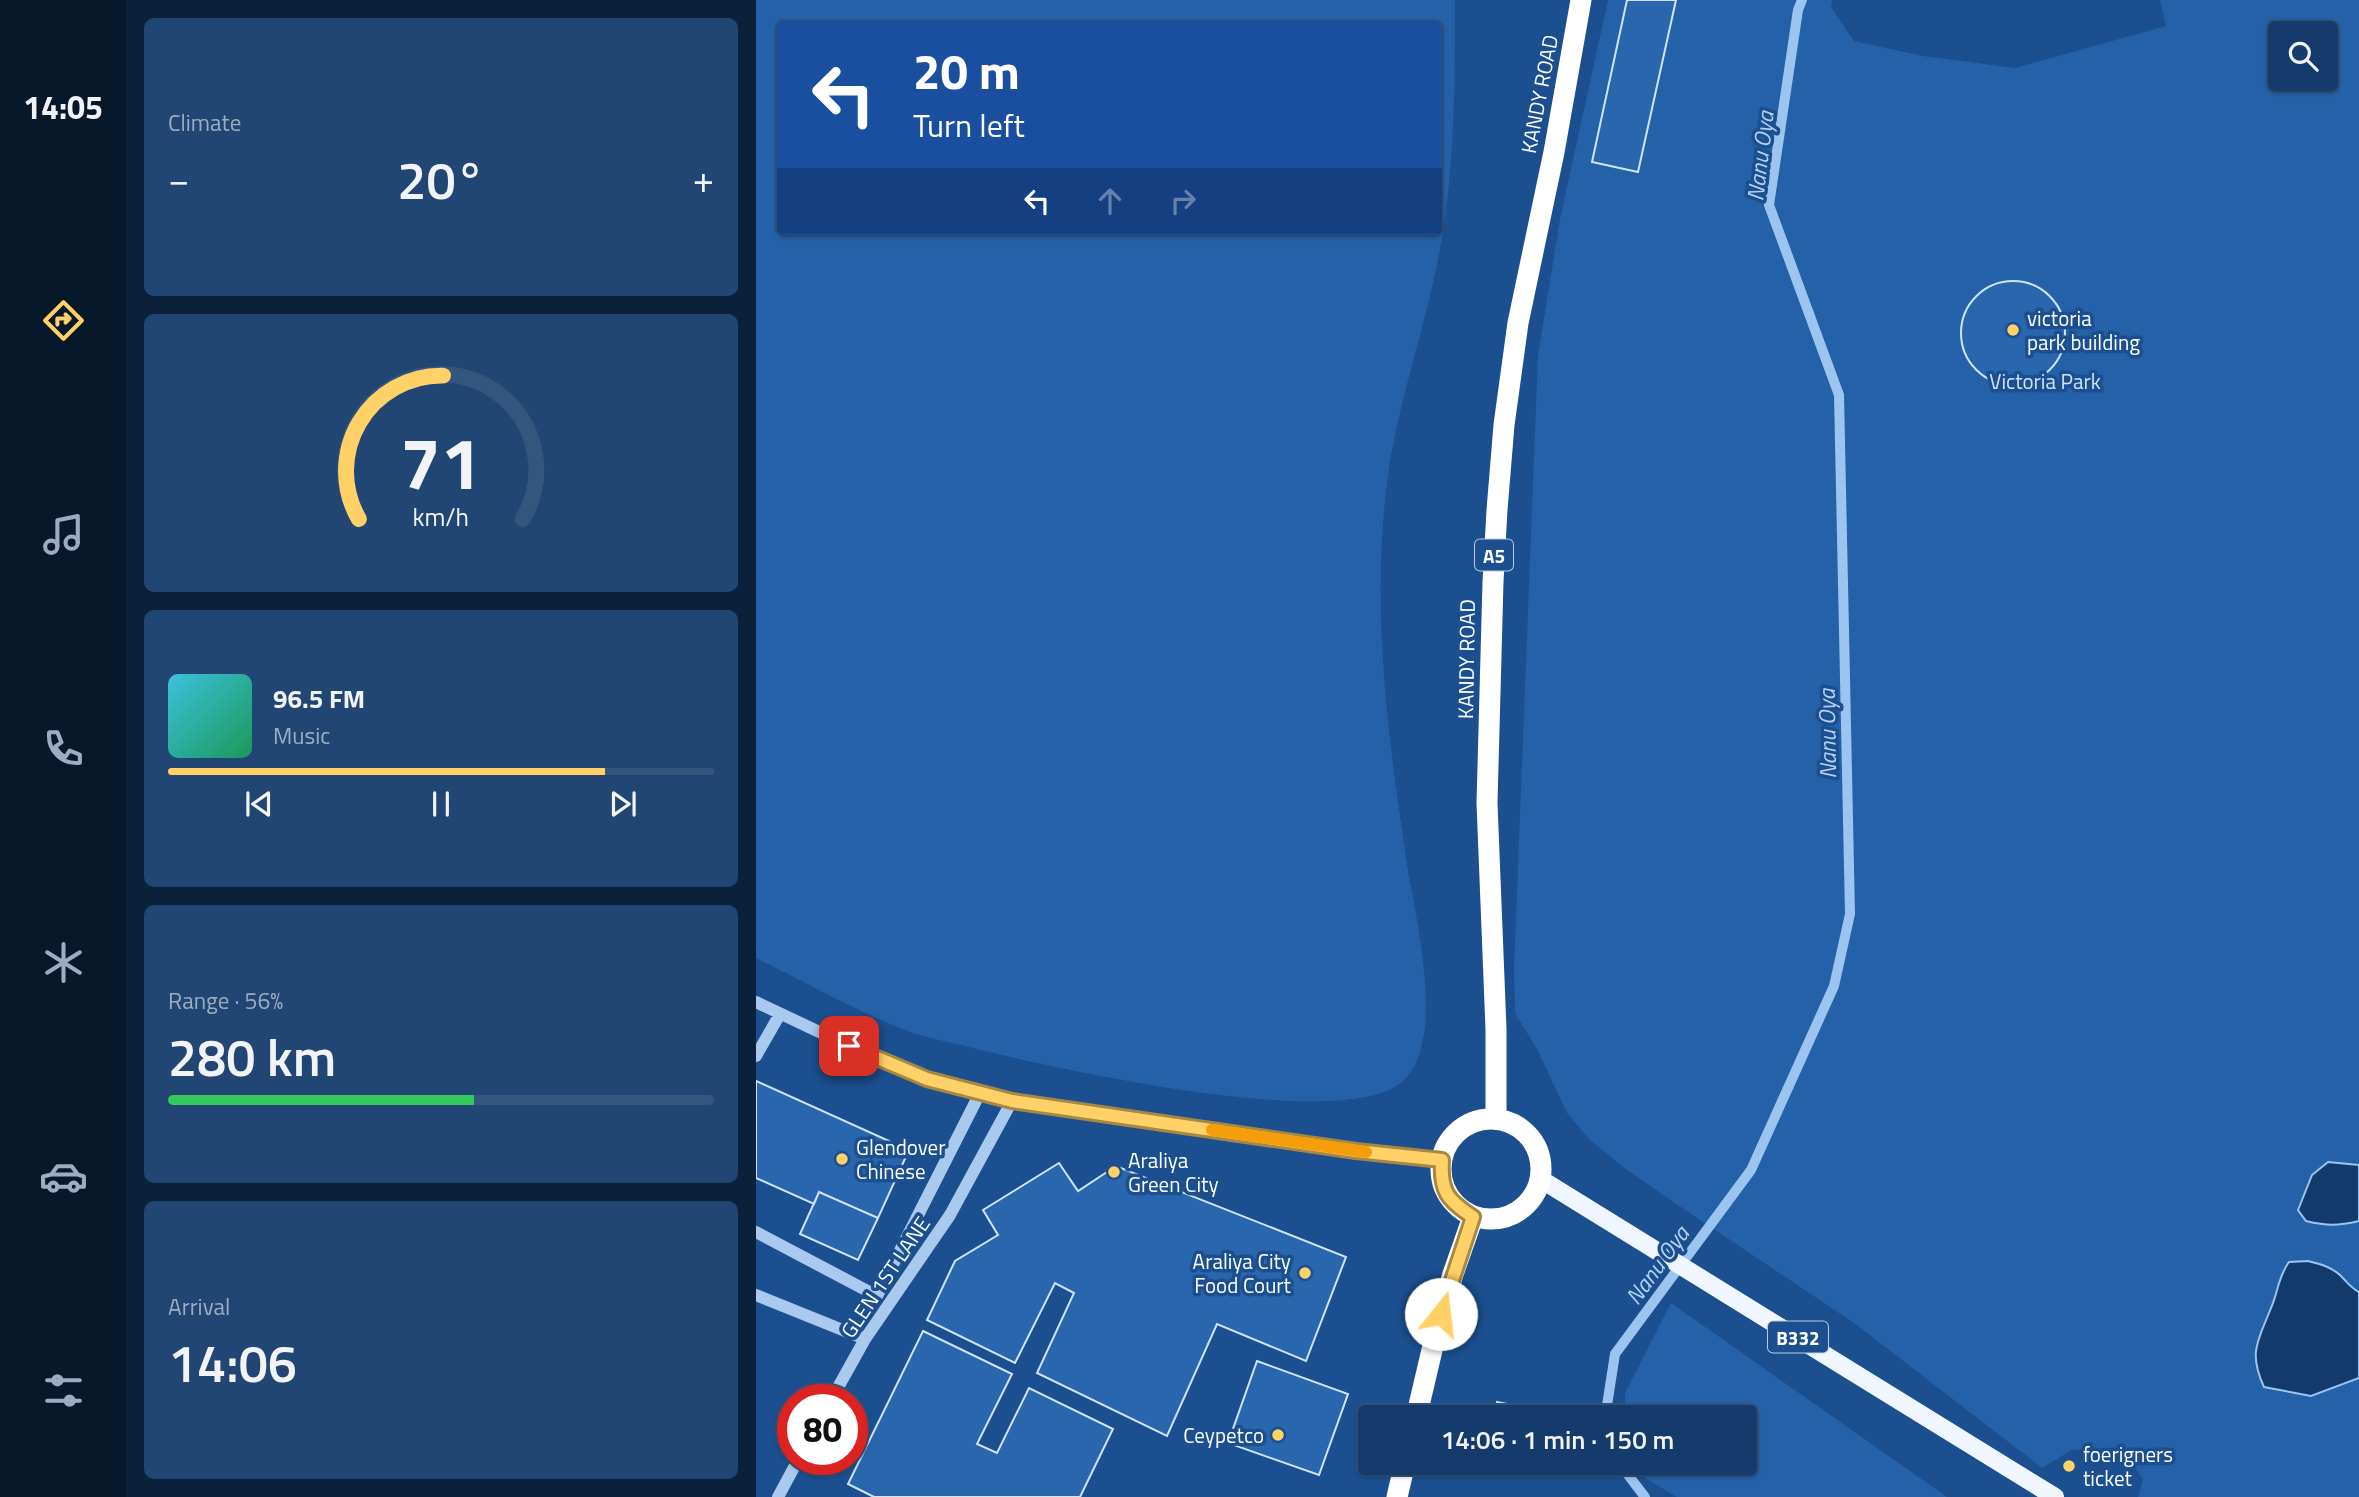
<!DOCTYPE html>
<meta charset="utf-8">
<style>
:root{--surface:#143b6b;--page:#214673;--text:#f1f3f6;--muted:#9dadc1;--line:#33557e;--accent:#ffd166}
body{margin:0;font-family:"Titillium Web",sans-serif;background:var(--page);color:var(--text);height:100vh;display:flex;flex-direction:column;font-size:26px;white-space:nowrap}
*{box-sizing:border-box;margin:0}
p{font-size:23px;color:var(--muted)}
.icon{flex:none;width:38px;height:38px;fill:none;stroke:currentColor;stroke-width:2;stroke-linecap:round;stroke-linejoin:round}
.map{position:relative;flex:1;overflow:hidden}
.panel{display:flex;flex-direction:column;gap:18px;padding:18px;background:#0b203b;width:630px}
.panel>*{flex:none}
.top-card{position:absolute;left:21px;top:21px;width:665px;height:214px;border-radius:7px;box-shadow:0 2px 5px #0004,0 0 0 2px var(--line);background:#1a4fa0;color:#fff;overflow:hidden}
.buttons{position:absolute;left:1512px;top:21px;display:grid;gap:14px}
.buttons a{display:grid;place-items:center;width:70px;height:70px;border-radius:7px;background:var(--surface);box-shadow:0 2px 5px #0004,0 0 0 2px var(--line);font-size:35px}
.speed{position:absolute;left:21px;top:1384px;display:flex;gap:14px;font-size:35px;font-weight:700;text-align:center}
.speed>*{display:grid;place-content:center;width:91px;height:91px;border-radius:50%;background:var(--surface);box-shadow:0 2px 5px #0004,0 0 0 2px var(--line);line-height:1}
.speed .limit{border:10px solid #d22;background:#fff;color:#111}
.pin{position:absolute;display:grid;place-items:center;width:60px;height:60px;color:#fff;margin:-30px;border-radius:14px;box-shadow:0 4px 10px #0006}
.me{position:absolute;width:77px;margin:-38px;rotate:16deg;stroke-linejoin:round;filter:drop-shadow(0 0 5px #0008)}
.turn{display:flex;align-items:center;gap:24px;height:147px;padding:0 21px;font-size:32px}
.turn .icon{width:91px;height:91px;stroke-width:2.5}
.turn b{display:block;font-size:49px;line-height:60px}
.lanes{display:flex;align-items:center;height:66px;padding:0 21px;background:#0003;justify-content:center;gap:35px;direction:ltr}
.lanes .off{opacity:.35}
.big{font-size:52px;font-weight:600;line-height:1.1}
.panel .card{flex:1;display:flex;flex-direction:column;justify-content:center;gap:10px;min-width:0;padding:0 24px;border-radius:10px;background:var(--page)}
.panel .dial{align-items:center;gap:0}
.dial svg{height:182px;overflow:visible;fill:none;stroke:var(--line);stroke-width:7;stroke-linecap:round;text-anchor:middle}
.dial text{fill:var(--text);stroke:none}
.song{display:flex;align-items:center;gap:21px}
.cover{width:84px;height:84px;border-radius:10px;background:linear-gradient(135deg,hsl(190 70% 55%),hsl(150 70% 35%))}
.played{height:7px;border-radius:4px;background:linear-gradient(90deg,var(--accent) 80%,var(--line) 80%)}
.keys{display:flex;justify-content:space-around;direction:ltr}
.heat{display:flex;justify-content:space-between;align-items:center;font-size:38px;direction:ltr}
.charge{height:10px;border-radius:5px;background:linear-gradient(90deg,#34c759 56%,var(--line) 0)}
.trip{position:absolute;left:602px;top:1405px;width:399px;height:70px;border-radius:7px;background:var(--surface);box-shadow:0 2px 5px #0004,0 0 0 2px var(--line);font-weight:600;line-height:70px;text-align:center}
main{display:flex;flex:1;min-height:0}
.dock{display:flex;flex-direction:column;width:126px;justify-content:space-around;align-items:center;background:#08182b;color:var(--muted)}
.dock .icon{width:49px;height:49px}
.dock .active{color:var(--accent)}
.dock b{font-size:32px;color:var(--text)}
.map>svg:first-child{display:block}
.green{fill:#2461a8;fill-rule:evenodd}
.water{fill:#123a6d;stroke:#9cc4f0;stroke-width:2}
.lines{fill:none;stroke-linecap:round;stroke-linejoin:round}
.stream{stroke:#9cc4f0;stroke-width:10}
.building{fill:#2a66ad;stroke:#cfe3fa;stroke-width:2}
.minor{stroke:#a9c9ee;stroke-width:12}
.major{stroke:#f0f6ff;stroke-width:18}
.highway{stroke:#fff;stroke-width:21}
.route-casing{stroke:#a68842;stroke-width:18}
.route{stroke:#ffd166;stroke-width:12}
.slow{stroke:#f59e0b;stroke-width:12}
.poi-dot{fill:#ffd166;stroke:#1b4f8f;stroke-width:2.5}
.labels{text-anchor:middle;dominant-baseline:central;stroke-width:7;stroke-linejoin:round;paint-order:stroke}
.shield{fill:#1b4f8f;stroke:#bbcadd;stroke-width:2}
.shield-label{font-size:19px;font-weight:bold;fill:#fff}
.street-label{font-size:21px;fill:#fff;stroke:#1b4f8f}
.poi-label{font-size:21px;fill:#fff;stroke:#1b4f8f;text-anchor:start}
.park-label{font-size:21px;fill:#cfe3fa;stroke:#1b4f8f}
.water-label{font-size:23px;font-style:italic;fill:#b5d3f5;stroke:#1b4f8f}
</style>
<main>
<nav class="dock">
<b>14:05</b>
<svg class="icon active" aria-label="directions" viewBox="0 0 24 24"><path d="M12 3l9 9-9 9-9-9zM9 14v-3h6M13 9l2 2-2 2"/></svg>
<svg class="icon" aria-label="music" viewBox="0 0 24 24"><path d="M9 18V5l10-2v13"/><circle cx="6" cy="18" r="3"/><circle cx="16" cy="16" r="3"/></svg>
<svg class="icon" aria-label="phone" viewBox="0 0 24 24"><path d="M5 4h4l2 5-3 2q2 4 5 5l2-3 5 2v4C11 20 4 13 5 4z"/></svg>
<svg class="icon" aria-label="climate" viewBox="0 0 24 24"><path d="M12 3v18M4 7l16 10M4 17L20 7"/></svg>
<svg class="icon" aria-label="car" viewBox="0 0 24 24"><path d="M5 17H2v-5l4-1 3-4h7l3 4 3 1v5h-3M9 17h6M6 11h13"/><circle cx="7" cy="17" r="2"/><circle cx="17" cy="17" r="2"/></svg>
<svg class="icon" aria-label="filters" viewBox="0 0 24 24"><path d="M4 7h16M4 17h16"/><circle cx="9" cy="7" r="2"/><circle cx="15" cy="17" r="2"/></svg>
</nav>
<section class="panel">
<div class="card"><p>Climate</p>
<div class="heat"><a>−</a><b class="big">20°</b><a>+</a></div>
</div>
<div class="card dial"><svg viewBox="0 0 100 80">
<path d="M14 69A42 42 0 1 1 86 69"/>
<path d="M14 69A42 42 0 0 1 51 6" stroke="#ffd166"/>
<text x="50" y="56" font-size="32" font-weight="700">71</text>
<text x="50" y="72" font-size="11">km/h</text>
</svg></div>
<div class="card">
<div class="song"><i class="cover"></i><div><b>96.5 FM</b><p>Music</p></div></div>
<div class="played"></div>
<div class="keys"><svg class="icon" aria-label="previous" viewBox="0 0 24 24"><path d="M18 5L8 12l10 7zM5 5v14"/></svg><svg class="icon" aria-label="pause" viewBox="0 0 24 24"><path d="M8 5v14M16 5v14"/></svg><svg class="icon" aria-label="next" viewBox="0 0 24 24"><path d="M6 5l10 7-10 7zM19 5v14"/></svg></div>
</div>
<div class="card"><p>Range · 56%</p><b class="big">280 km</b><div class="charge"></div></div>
<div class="card"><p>Arrival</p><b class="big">14:06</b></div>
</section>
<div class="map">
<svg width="1603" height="1497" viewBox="0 0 1603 1497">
<rect width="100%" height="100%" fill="#1b4f8f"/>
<!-- green -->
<path class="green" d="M0 0H699C699 82 699 167 684 249 670 328 641 403 631 483 615 610 632 737 651 864 659 917 691 1037 648 1080 593 1136 288 1066 213 1047 190 1041 165 1037 144 1028 95 1008 47 981 0 958ZM682 24V231H24V24Z
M852 0H1076L1075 7 1098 41 1167 56 1259 68 1410 26 1404 0H1603V1165L1572 1162 1581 1226 1603 1221V1292L1595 1288 1583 1274 1520 1288 1516 1308 1506 1326 1554 1396 1603 1378V1497H1382L1387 1480 1375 1461 1361 1448 1316 1450 1286 1468 1098 1323 907 1195 867 1167 833 1139 811 1113 782 1051 759 1013 758 969 782 355 804 219ZM1524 33H1570V79H1524Z
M915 1303 1191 1497H921L889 1478 881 1463H989V1418L869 1417V1393Z"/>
<!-- water -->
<path class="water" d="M1572 1162 1603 1165V1221C1582 1226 1571 1226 1550 1221L1542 1210 1556 1175Z
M1552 1261C1564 1264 1576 1267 1585 1276 1591 1282 1595 1288 1603 1292V1378L1555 1396 1508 1387C1492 1352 1502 1341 1515 1308 1522 1292 1522 1277 1533 1262Z"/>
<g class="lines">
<!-- stream -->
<path class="stream" d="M849 1418 859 1354 995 1170 1078 986 1094 914 1083 395 1013 205 1042 10 1046 0
M863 1463 889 1497"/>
</g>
<!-- building -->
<path class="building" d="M871 0H920L882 172 836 162Z
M1205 333a52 52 0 1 1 104 0a52 52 0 1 1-104 0Z
M0 1081 153 1150 122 1218 63 1192 58 1204 0 1178Z
M303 1163 322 1191 360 1166 590 1257 550 1361 461 1324 411 1436 281 1373 318 1293 299 1283 259 1363 171 1320 199 1261 242 1235 227 1210Z
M63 1192 122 1218 102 1260 44 1234Z
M167 1331 256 1374 221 1444 241 1453 273 1388 357 1429 324 1497H118L92 1484Z
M501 1361 592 1394 563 1475 472 1443Z
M741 1402 762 1406 760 1418H733L739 1414Z
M730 1463H753L751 1475 729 1471Z"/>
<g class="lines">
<!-- minor -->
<path class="minor" d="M0 1002 116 1057 171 1079 256 1101 600 1151 686 1160
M0 1056 24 1014
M0 1232 121 1296 224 1093
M0 1295 109 1339
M75 1400 109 1339 194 1215 256 1101
M22 1497 42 1460"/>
<!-- major -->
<path class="major" d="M786 1180 1299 1497"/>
<!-- highway -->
<path class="highway" d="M740 1117V1029L731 803 737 582 741 510 748 425 762 323 798 152 825 0
M685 1169a50 50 0 1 1 100 0a50 50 0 1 1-100 0Z
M660 1418 680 1333 697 1274 717 1217
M641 1497 649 1463"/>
</g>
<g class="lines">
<defs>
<path id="route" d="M93 1046 171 1079 256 1101 600 1151 686 1160C684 1191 691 1200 717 1217L685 1314"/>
</defs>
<!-- route casing -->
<use href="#route" class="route-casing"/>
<!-- route -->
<use href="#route" class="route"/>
<!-- slow -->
<path class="slow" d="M456 1130 610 1152"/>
</g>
<!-- markers -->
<g class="poi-dot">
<circle cx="1257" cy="330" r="7"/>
<circle cx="86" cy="1159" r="7"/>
<circle cx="358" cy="1172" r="7"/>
<circle cx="549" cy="1273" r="7"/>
<circle cx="522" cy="1435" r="7"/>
<circle cx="1313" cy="1466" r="7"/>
</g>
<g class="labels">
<!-- shield labels -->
<g class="shield">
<rect x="719" y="539.5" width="38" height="31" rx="5"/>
<rect x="1012" y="1321.5" width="60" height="31" rx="5"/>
</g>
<g class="shield-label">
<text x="738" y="555">A5</text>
<text x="1042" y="1337">B332</text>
</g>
<!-- street labels -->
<g class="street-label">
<text transform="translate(783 94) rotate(-79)">KANDY ROAD</text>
<text transform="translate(710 659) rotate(-89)">KANDY ROAD</text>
<text transform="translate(129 1277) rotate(-56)">GLEN 1ST LANE</text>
</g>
<!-- poi labels -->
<g class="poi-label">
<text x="1271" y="318">victoria<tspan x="1271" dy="24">park building</tspan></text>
<text x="100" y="1147">Glendover<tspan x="100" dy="24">Chinese</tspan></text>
<text x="372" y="1160">Araliya<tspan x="372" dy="24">Green City</tspan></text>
<text x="535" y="1261" text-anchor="end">Araliya City<tspan x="535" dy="24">Food Court</tspan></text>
<text x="508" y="1435" text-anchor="end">Ceypetco</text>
<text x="1327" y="1454">foerigners<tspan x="1327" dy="24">ticket</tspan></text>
</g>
<!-- park labels -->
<g class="park-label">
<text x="1289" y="381">Victoria Park</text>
</g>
<!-- water labels -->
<g class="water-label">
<text transform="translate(1004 156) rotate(-83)">Nanu Oya</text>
<text transform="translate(1071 734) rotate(-91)">Nanu Oya</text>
<text transform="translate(901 1265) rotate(-54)">Nanu Oya</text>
</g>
</g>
</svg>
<div class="buttons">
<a><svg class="icon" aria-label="search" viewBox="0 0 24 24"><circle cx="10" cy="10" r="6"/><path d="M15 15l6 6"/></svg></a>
</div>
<div class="speed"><div class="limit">80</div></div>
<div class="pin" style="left:93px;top:1046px;background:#d93025"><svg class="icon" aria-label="arrive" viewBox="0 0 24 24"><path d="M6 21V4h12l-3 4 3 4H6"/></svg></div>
<svg class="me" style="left:685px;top:1314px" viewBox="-20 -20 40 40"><circle r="19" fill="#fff"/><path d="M0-13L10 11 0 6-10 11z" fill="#ffd166"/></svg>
<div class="trip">14:06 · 1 min · 150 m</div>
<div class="top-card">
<div class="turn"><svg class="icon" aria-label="left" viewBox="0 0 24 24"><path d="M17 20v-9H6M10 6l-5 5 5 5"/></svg><div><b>20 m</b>Turn left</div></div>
<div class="lanes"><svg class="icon" aria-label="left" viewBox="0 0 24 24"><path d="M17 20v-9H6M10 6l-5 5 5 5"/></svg><svg class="icon off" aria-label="ahead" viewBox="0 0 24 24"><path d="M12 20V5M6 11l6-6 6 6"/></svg><svg class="icon off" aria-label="right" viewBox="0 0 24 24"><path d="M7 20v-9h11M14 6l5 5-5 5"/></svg></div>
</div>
</div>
</main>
